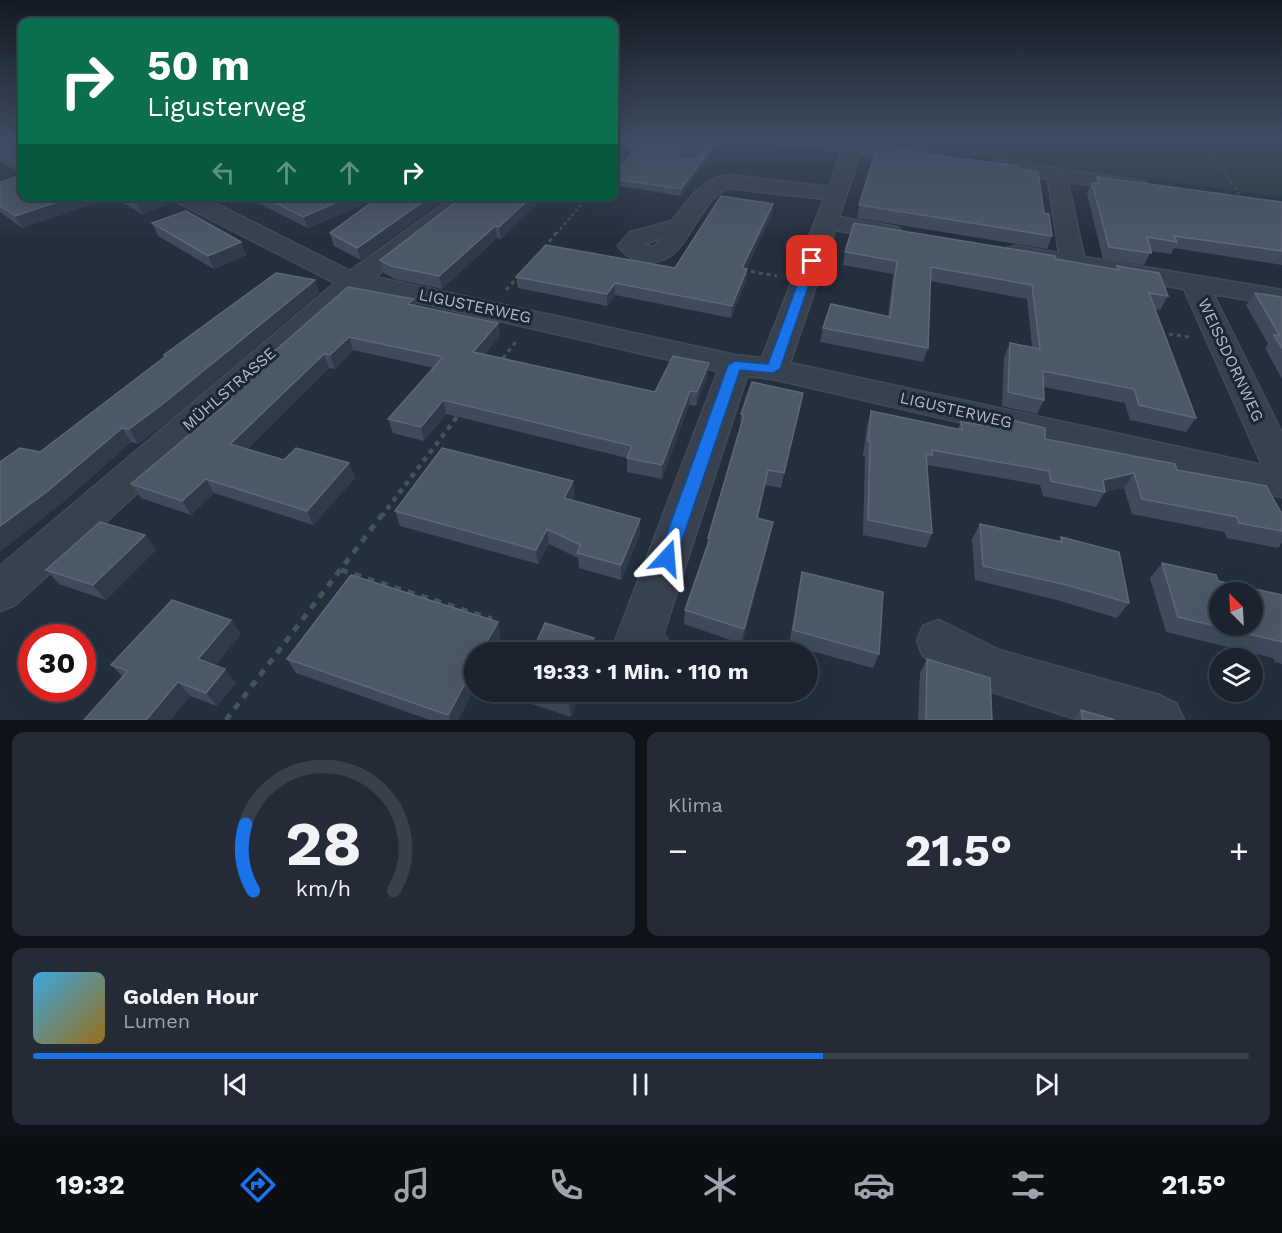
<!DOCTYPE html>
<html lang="de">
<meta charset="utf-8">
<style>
:root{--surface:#1b232e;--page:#242b36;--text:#f1f3f6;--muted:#a0a4aa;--line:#39404a;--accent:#1a73e8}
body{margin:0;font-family:"Work Sans",sans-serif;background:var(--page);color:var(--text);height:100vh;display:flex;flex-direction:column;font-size:22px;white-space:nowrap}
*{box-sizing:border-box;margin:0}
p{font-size:20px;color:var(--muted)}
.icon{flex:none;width:33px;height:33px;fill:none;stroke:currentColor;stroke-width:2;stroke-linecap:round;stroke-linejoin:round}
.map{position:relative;height:720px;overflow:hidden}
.details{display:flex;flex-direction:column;gap:12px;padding:12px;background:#0f1319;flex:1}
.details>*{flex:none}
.guide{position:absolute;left:18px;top:18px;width:600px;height:183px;border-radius:12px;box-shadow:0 6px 24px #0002,0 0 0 2px var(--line);background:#0b6e4f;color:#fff;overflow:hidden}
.needle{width:39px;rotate:336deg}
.tools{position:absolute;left:1209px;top:582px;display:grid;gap:12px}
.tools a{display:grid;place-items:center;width:54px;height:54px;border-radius:50%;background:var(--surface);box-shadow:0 6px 24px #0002,0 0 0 2px var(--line);font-size:30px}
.speed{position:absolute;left:18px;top:624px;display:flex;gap:12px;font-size:30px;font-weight:700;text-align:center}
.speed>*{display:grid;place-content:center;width:78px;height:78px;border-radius:50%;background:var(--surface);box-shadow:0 6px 24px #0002,0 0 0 2px var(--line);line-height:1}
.speed .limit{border:9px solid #d22;background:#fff;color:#111}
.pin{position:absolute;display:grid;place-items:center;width:51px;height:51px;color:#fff;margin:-26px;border-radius:12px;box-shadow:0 3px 9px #0006}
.me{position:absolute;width:66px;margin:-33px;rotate:19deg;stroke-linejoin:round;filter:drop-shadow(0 0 4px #0008)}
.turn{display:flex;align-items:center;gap:21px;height:126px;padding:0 30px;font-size:27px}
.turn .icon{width:78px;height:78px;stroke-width:2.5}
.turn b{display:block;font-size:42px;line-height:51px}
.lanes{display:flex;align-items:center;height:57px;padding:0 30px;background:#0003;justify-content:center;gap:30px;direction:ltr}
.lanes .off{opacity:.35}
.big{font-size:45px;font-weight:700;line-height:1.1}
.details .tile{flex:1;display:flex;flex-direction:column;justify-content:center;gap:9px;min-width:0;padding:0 21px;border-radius:12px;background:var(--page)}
.details .dial{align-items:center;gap:0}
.dial svg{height:156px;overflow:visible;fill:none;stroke:var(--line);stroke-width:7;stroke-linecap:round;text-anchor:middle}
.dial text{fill:var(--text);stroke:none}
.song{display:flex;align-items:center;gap:18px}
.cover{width:72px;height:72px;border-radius:9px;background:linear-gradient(135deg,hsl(200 70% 55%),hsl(40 70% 35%))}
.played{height:6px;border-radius:3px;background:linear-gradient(90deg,var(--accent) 65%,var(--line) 65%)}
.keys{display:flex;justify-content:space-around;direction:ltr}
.heat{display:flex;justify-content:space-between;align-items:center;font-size:33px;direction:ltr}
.details .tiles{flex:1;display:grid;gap:12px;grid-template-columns:1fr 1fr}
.tile:last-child{grid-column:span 2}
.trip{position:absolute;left:464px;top:642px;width:354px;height:60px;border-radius:30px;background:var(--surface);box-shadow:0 6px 24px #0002,0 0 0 2px var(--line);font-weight:700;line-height:60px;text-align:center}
.tabs{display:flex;height:96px;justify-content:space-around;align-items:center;background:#0b0e12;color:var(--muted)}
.tabs .icon{width:42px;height:42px}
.tabs .selected{color:var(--accent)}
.tabs b{font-size:27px;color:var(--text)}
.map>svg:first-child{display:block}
.green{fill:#263c3f}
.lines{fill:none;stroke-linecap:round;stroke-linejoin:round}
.street-casing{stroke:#414a57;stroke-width:3}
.path-far3{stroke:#3f5557;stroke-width:2;stroke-dasharray:3 3;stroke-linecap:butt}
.path-far2{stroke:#3f5557;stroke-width:3;stroke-dasharray:4 4;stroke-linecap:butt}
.path-far1{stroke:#3f5557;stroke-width:4.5;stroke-dasharray:5 5;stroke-linecap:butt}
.path{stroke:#3f5557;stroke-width:5;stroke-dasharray:7 7;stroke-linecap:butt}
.street{fill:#38414e;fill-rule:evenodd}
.wall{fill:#3f4b5c}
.shaded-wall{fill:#2f3b4b}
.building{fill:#4b5868;stroke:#5c6777;stroke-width:1.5;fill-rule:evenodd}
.route{fill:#1a73e8;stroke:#114b97;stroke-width:1.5}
.labels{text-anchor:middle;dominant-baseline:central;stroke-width:6;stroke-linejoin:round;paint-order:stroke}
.street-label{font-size:16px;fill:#b4bcc9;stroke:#1d2633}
</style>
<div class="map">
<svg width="1282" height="720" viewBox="0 0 1282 720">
<rect width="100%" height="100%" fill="#242f3e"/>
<!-- green -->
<path class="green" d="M863 137H1282V197L862 141Z"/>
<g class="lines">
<defs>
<path id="street" d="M697 137H715L696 163H682L679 159Z
M765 137H815L935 152 942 154 945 158 942 162 935 164 860 154 839 217 891 226 899 228 903 233 899 238 891 240 835 230 790 363 1262 465 1184 289 1007 258 1004 253 1007 248 1016 246 1059 253 1048 179 997 172 990 170 987 166 990 162 997 160 1144 181 1147 185 1144 189 1137 191 1068 182 1084 257 1282 290V306L1213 294 1282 433V497L773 379 747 376 663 635 666 637 673 652H618L614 644 718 371 360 289 15 605 0 611V566L335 283 175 201 173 196H201L350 271 454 196H478L375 277 735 355 762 358 824 199 728 188C691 205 689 271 641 261 631 258 624 255 618 246L630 232 672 221 694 193 715 178 732 175 829 187 842 151 774 142 768 141ZM663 237 654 247 643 245Z
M939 620 999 650 1159 695 1176 703 1184 720H1079L977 687 941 668 923 656 917 641 923 626Z"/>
</defs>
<!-- street casing -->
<use href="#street" class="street-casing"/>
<!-- path-far3 -->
<path class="path-far3" d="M1201 137 1242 199
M1266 137 1282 139
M976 154 978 137
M614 155 633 158
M614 170 625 157
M556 234 589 196"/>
<!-- path-far2 -->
<path class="path-far2" d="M544 248 557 232
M743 270 777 276
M506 290 519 276
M1161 333 1189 337
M503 358 518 339"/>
<!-- path-far1 -->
<path class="path-far1" d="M500 362 505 356
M381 517 460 413"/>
<!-- path -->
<path class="path" d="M341 570 492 619
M226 720 382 515"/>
<!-- street -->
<use href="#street" class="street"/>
</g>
<!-- wall -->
<path class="wall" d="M0 137H22V175L0 161Z
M615 137H694L680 155 682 159 698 158 721 139 681 196 614 185V174L632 153Z
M1019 169 1044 213 1052 236 1047 249 857 218 859 205Z
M1097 177 1282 202V265L1174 248 1171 254 1151 251 1144 265 1103 259 1087 194 1092 183 1094 184Z
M0 182 22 196H171L173 202 142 214 113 197 22 228 0 212Z
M244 196H449L361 260 334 246 330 233 378 198 308 228Z
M464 196H545L501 239 497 238 442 289 395 279 384 273 380 260Z
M773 204 772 215 746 269H747L746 281 731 318 615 295 607 306 518 288 516 277 675 268Z
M152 223 241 242 246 255 214 269 158 236Z
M845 252 1056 259 1115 269 1117 266 1168 296 1160 310 1155 309 1196 418 1186 432 1130 420 1125 403 1044 387V400L1037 414 1002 406 1004 357 1010 343 1032 347 1027 299 930 281 928 348 923 362 820 342 823 328 888 317 893 274 843 265Z
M315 280 319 293 169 421 138 444 131 442 61 504 40 452 164 357V355Z
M1255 293 1282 297V379L1265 348 1268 344 1246 305Z
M414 299 416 306 498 323 500 336 484 355 655 392 707 377 696 406 689 405 662 479 627 472V458L446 414 424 441 393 433 388 419 434 368 353 350 335 369 329 368 247 449 284 460 349 463 355 478 313 525 214 493 191 515 141 498 131 484 231 401 227 393Z
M803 393 781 488 765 485 758 518 770 537 742 644 684 624 685 610 707 546 708 538 740 429 741 414Z
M871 411 958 429 961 422 1003 429 1007 419 1045 439 1177 470 1282 514V543L1278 548 1227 538 1224 532 1132 514 1124 488 1105 492 1096 507 1043 496 1040 485 928 465 927 467 932 533 926 548 863 535 865 457 863 456 867 426Z
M573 481 574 496 572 501 640 534 621 580 579 568 578 558 549 544 538 564 400 526 395 511Z
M980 524 1059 541 1061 537 1129 603 1117 618 1057 600 975 580 972 539Z
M145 535 156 550 106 600 59 584 46 570Z
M1162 563 1218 581 1282 595V664L1275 662 1273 658 1166 632 1150 578Z
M802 572 879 654 873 668 789 645 799 587Z
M231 620 241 634 215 665 236 683 217 706 190 696 170 720H84L123 677 111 665Z
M501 636 474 652V689L458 720H430L296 673 287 659Z
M927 659 992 720H918L920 673Z
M518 692H581L571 717 520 700Z
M1081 710 1115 720H1073Z"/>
<!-- shaded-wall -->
<path class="shaded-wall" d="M690 137H694L677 158V151Z
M719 137H722L721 139 681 196V189Z
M75 196H113V197L22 228 15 216Z
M152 196H171L173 202 142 214 136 202Z
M351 196H381L308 228 303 217Z
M431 196H449L361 260 357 248Z
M532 196H545L501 239 499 227Z
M773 204 772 215 741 279 742 268Z
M495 226 497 238 442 289 439 276Z
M241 242 246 255 214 269 208 256Z
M747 269 746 281 731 318 732 306Z
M315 280 319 293 169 421 138 444 129 429Z
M615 283V295L607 306V294Z
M414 299 417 312 408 304Z
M498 323 500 336 475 366 473 352Z
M349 337 353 350 335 369 330 355Z
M324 354 329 368 237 458 230 444Z
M709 363 707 377 696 406 697 392Z
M690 391 689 405 662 479V465Z
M803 393 801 407 781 488 784 473Z
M443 400 446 414 424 441 421 427Z
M122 428 131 442 61 504 0 552V526Z
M349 463 355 478 313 525 307 511Z
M768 470 765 485 755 533 757 518Z
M1134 473 1124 488 1105 492 1103 480Z
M206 479 214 493 191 515 182 501Z
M573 481 574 496 566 513 564 498Z
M640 519V534L621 580V565Z
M773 522 770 537 742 644 744 629Z
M547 529 549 544 538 564 536 550Z
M145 535 156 550 106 600 93 585Z
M231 620 241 634 209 673 198 659Z
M498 622 501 636 493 652H481Z
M594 638 595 652H589Z
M474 667V689L458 720H450L448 715Z
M225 669 236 683 217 706 206 693Z
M178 682 190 696 170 720H146Z
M574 692H581L571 717 569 703Z"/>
<!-- building -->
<path class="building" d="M0 137H22V167L0 154Z
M621 137H690L677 151 682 159 698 158 714 137H719L681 189 614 179V174L635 150Z
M895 150 1018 166 1019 169 1038 172 1044 213 1049 214 1052 236 859 205 876 151 894 153Z
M22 175V196H75L15 216 0 206V182Z
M1097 177 1282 202V251L1174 236 1177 242 1147 237 1151 251 1150 250 1151 253 1109 247 1092 183 1099 184Z
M126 196H152L136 202Z
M262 196H351L303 217Z
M380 196H431L357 248 330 233Z
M464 196H532L499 227 495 226 439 276 391 266 380 260Z
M721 196 773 204 742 268 747 269 732 306 615 283 607 294 516 277 546 245 675 268Z
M186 211 241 242 208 256 152 223Z
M854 223 1055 256 1056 259 1119 270 1117 266 1159 273 1168 296 1149 293 1196 418 1139 405 1134 389 1043 371 1044 400 1008 392 1010 343 1040 349 1032 285 931 267 928 348 823 328 831 304 890 317 897 261 845 252Z
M276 273 315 280 160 406 129 429 122 428 49 490 0 526V462L20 448 40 452 166 356 164 355Z
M348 287 414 299 408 304 498 323 473 352 655 392 673 356 709 363 697 392 690 391 662 465 627 458 632 446 443 400 421 427 388 419 443 357 349 337 330 355 324 354 230 444 284 460 296 448 349 463 307 511 206 479 182 501 131 484 232 399 227 393Z
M1255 293 1282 297V348L1274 335 1280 336Z
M752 382 803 393 784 473 768 470 757 518 773 522 744 629 685 610 710 538H708L744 415 741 414Z
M871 411 962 430 961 422 1007 429V419L1045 428V439L1175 464 1177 470 1266 486 1282 514V531L1239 523 1237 517 1142 499 1134 473 1103 480 1105 492 1051 481 1049 471 932 450V455L926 454 932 533 868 520 870 442 868 441Z
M442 448 573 481 564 498 640 519 621 565 577 553 581 545 547 529 536 550 395 511Z
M100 522 145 535 93 585 46 570Z
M980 524 1062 542 1061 537 1119 552 1129 603 1067 585 983 566Z
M1162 563 1216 575 1218 581 1282 595V642L1178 617ZM1220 592H1252V626H1220Z
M802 572 883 592 879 654 793 630Z
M351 575 498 622 481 652H474V667L448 715 287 659Z
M172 600 231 620 198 659 225 669 206 693 178 682 146 720H84L128 671 111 665Z
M545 623 594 638 589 652H532Z
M927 659 990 678 992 720H926Z
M534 692H574L569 703Z
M1081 710 1115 720H1083Z"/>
<!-- sky -->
<linearGradient id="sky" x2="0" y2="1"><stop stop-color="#141a22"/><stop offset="0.58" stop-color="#3f4d63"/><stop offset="1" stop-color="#3f4d63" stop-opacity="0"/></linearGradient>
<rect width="1282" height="238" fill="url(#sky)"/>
<!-- route -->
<path class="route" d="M812 258 817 261 780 369 773 373 740 370 676 558 674 564 667 566 661 564 658 558 728 365 735 361 768 364 806 261Z"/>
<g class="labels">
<!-- street labels -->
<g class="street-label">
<text transform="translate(475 306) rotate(12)">LIGUSTERWEG</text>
<text transform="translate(1231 360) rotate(65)">WEISSDORNWEG</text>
<text transform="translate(229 389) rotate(-41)">MÜHLSTRASSE</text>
<text transform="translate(956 410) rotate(13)">LIGUSTERWEG</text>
</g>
</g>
</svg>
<div class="tools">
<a><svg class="needle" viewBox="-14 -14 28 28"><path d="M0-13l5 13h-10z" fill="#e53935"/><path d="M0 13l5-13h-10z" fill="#a0a4aa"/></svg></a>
<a><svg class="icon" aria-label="layers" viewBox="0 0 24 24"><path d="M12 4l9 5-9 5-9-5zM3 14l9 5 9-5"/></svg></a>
</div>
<div class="speed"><div class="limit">30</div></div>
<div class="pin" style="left:812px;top:261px;background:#d93025"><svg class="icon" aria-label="arrive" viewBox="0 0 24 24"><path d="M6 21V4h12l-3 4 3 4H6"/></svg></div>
<svg class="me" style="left:667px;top:558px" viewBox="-20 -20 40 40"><path d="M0-17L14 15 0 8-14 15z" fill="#1a73e8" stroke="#fff" stroke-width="4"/></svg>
<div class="trip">19:33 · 1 Min. · 110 m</div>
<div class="guide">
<div class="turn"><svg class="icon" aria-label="right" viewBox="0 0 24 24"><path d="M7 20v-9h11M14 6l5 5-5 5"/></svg><div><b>50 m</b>Ligusterweg</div></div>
<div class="lanes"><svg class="icon off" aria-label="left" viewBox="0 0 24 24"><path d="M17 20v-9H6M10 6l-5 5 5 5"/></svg><svg class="icon off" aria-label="ahead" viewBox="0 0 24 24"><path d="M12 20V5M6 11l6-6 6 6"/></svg><svg class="icon off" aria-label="ahead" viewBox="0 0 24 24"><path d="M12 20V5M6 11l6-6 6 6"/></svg><svg class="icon" aria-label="right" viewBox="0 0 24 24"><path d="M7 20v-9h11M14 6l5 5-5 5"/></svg></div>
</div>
</div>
<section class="details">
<div class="tiles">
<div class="tile dial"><svg viewBox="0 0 100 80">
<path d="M14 69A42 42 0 1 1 86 69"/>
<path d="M14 69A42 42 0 0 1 10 35" stroke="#1a73e8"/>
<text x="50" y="56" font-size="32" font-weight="700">28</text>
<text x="50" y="72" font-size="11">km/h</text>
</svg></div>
<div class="tile"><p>Klima</p>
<div class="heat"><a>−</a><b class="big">21.5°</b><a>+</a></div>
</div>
<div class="tile">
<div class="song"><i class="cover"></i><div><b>Golden Hour</b><p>Lumen</p></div></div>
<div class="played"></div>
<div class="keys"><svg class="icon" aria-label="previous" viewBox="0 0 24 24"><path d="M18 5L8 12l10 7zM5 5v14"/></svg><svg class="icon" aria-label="pause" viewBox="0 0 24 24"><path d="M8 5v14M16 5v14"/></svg><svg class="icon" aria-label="next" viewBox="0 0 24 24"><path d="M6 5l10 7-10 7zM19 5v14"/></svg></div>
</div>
</div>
</section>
<nav class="tabs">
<b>19:32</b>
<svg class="icon selected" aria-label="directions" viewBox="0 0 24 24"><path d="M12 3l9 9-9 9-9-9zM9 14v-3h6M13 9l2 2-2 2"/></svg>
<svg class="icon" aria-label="music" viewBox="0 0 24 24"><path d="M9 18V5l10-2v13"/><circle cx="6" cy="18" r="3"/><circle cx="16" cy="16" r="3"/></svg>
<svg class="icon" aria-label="phone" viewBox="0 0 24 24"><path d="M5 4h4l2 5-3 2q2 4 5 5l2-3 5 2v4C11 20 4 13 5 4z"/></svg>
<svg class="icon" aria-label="climate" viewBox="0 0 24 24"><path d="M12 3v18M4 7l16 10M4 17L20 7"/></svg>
<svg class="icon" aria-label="car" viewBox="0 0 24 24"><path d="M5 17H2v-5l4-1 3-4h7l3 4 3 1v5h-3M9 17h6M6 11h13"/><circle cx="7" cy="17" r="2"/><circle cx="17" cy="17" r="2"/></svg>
<svg class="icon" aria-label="filters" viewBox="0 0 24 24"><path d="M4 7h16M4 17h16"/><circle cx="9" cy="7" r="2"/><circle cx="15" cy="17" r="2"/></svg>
<b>21.5°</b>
</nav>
